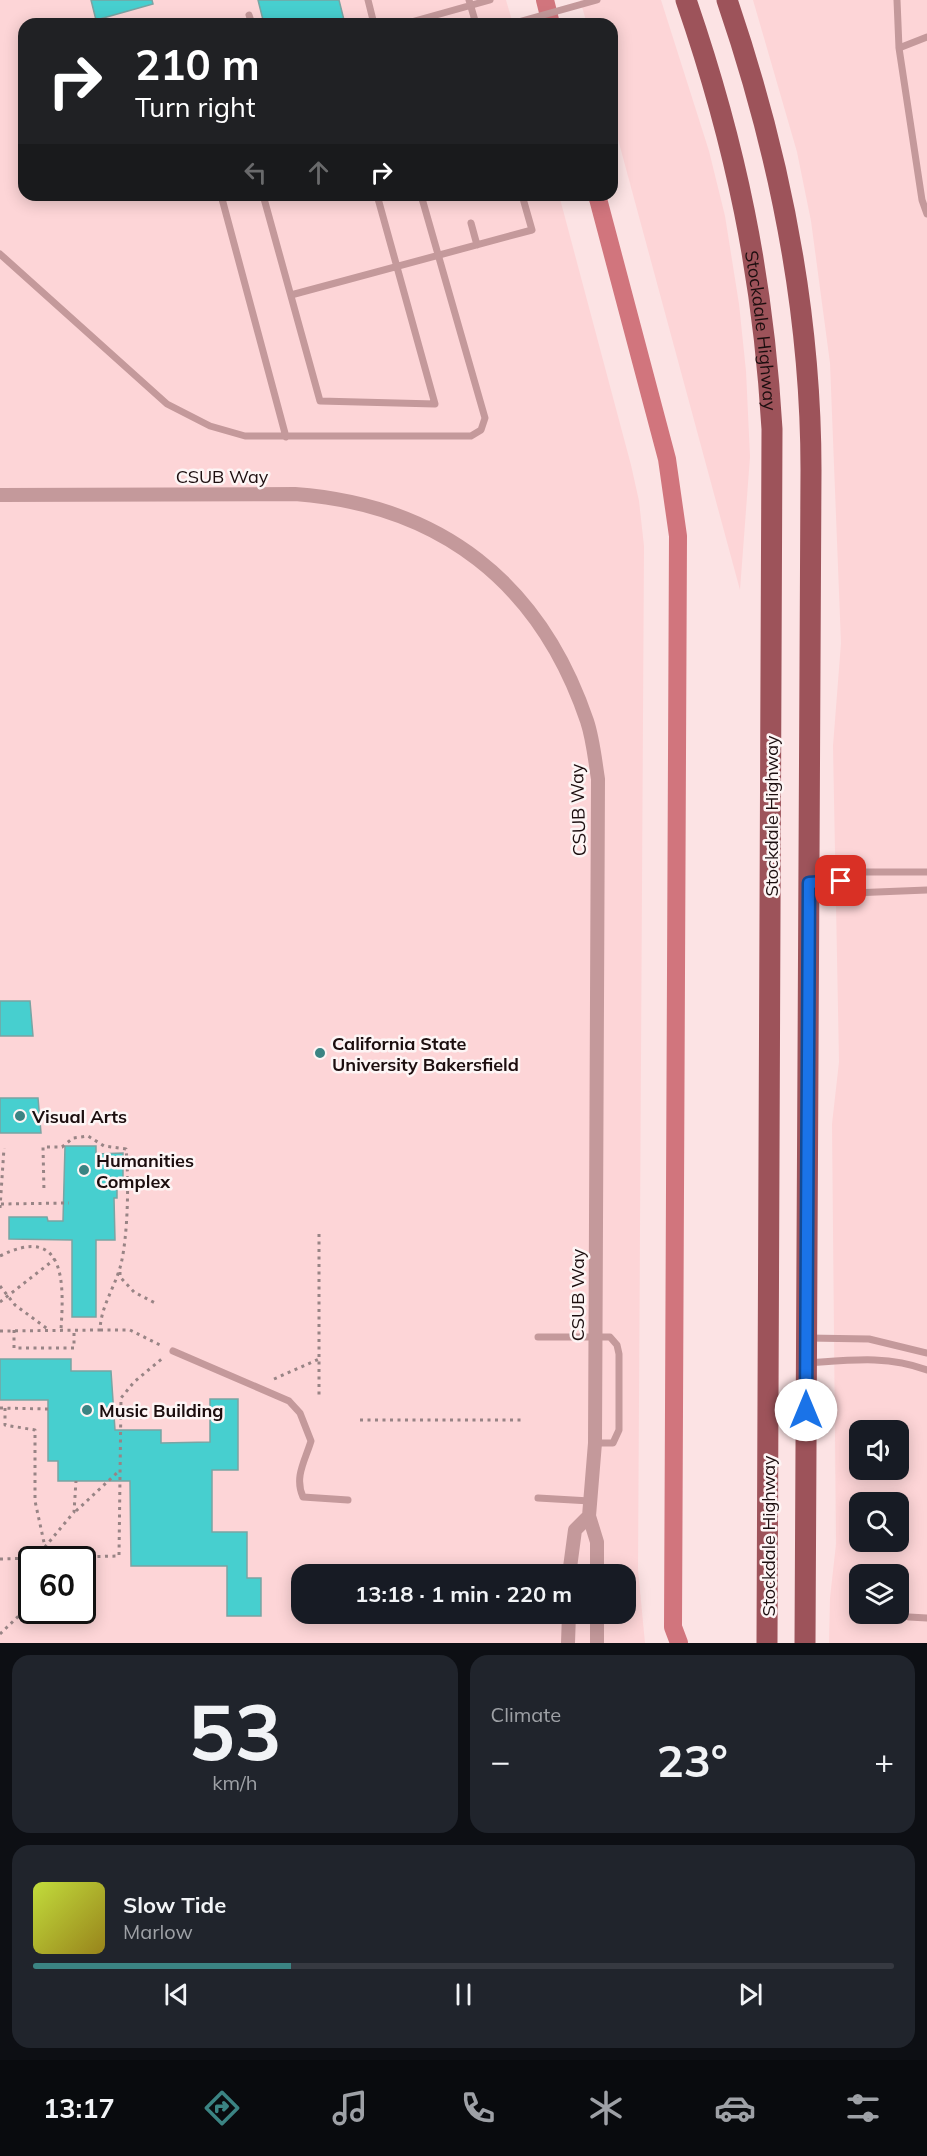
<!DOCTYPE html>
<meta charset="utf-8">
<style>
:root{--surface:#171b24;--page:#20242c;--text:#f1f3f6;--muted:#9ea1a6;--line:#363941;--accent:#3b8483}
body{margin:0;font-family:Mulish,sans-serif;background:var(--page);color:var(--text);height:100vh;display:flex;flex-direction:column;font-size:22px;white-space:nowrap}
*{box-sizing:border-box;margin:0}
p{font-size:20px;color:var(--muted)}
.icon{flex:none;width:33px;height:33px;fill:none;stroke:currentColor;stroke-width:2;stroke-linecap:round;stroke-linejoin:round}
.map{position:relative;height:1643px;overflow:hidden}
.drawer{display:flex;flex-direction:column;gap:12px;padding:12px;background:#0d0f14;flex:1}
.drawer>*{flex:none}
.banner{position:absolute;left:18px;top:18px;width:600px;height:183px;border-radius:18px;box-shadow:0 3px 15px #0003;background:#202124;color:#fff;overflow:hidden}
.buttons{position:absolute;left:849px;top:1420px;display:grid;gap:12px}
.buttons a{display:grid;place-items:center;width:60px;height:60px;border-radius:12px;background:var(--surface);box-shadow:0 3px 15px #0003;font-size:30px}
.speed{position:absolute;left:18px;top:1546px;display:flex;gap:12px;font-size:30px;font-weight:700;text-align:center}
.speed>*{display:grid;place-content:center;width:78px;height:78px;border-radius:50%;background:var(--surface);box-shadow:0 3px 15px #0003;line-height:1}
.speed .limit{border:3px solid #111;border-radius:9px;background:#fff;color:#111}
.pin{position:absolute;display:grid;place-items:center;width:51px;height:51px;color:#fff;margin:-26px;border-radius:12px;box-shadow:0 3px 9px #0006}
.me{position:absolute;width:66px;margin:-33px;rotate:0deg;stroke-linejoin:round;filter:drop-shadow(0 0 4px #0008)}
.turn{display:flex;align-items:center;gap:21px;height:126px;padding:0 18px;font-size:27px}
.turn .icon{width:78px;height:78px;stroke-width:2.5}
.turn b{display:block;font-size:42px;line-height:51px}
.lanes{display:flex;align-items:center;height:57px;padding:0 18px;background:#0003;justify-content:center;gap:30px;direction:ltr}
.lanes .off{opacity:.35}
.big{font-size:45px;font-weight:700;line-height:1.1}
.drawer .card{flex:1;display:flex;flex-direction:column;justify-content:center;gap:9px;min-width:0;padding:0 21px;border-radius:18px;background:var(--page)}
.drawer .dial{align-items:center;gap:0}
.dial b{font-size:78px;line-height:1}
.song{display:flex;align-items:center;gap:18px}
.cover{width:72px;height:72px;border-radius:9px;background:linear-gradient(135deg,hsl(70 70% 55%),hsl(50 70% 35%))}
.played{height:6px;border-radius:3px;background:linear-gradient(90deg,var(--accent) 30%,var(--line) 30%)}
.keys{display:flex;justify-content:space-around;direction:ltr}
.heat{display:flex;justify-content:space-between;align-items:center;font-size:33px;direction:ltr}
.drawer .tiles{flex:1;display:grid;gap:12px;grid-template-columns:1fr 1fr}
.card:last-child{grid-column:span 2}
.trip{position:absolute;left:291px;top:1564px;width:345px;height:60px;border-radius:18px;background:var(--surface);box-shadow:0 3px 15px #0003;font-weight:700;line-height:60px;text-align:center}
.tabs{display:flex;height:96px;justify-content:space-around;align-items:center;background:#090b0e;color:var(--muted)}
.tabs .icon{width:42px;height:42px}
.tabs .active{color:var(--accent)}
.tabs b{font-size:27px;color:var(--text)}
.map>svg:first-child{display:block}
.built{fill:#fdd5d7;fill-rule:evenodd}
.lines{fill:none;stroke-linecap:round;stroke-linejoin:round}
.canal{stroke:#d1757d;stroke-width:18}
.building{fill:#47cfcf;stroke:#7aa4a3;stroke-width:1.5}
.path{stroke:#988485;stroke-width:3;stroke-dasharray:3 4.5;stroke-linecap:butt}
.service{stroke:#c4999b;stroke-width:7}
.minor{stroke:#c4999b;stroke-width:14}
.primary{stroke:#9d535a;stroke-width:21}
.route-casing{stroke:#114b97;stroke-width:15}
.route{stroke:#1a73e8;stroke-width:10}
.poi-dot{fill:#3b8483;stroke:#fdf5f5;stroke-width:2}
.labels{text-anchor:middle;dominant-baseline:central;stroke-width:5;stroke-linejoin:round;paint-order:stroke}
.street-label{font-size:18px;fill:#1c0e0f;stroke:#fdf5f5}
.poi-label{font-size:18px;font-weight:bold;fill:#1c0e0f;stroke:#fdf5f5;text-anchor:start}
</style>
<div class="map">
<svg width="927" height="1643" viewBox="0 0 927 1643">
<rect width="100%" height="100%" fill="#fce3e4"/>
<!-- built -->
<path class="built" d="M0 0H506L513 24H24V195H559L631 465 639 501 644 546 638 1570 645 1643H0ZM32 1560H82V1611H32ZM302 1575H626V1614H302Z
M580 0H661L709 151 725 216 739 304 746 371 750 457 740 590 612 117V24H587Z
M753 0H927V1643H829L830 1598 836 1544 832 1124 839 1062 833 746 841 643 830 363 811 221 797 152ZM860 1431H898V1470H860ZM860 1503H898V1542H860ZM860 1575H898V1614H860Z"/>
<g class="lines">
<!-- canal -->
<path class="canal" d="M545 0 551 24
M597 195 667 459 678 536 673 1627 679 1643"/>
</g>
<!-- building -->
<path class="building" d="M91 0H152L153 4 96 20Z
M258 0H339L345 24H264Z
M0 1001H30L33 1036H0Z
M0 1098H38L41 1133H0Z
M65 1146H96V1154L123 1153V1188H117V1198H114L115 1240H96V1317H72V1240L9 1239V1217H47L48 1221H63Z
M0 1359H71V1371H111L115 1430H161V1443L210 1442V1399H238V1470H212V1532H247V1578H261V1616H227V1566H131L130 1481H58V1461H48V1400H0Z"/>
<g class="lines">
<!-- path -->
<path class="path" d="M1 1204 69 1203
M0 1208 4 1148
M319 1234V1395
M0 1256C66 1223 64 1284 61 1329
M120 1272V1277L134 1292 155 1303
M0 1286 15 1305 49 1330
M0 1302 55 1259
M14 1330V1348H74V1330
M100 1330H130L162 1346
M0 1331 100 1330C101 1305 115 1288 121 1264 128 1235 129 1179 126 1149L104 1146 88 1136 73 1138 62 1147H43L44 1192
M274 1379 319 1359
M0 1408 48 1409
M5 1408V1425L35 1430V1501L45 1547 74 1512 76 1481
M360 1420H522
M76 1511 119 1471
M45 1547V1558
M0 1559 119 1556 121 1398 134 1382 164 1357
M0 1634 32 1603"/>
<!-- service -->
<path class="service" d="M368 0 374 24
M469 0 476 24
M897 0 899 48 922 200 927 214
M249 15 252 24
M404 24 490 0
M511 24 597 0
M899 48 927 37
M221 195 286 437
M263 195 320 401 435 404 377 195
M471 223 477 245
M0 254 167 404 210 426 245 436H471L481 430 485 418 421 195
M291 295 532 230 522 195
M927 872H852L841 881 852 893 927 890
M811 882 841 881
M538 1337H610L617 1345 619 1354V1430L613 1443H595
M808 1338 869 1339 927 1353
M173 1351 289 1401 300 1413 311 1441C305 1461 294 1477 303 1497L348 1500
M809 1363C850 1360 888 1355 927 1370
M538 1498 590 1501
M909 1617 927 1618"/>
<!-- minor -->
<path class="minor" d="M0 495 295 494C440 505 540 582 587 721 593 739 595 760 598 779L595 1443 589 1516 597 1542V1575
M569 1575 575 1530 589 1516
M568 1643 569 1614
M597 1643V1614"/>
<!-- primary -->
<g class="primary">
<path id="s1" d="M686 0C736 145 763 276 772 429L767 1643"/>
<path d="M727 0C779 152 811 309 811 470L805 1643"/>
</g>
</g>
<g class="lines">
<defs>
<path id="route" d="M806 1410 809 883 841 881"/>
</defs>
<!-- route casing -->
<use href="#route" class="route-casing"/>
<!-- route -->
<use href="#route" class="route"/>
</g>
<!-- markers -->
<g class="poi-dot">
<circle cx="320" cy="1053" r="6"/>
<circle cx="20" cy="1116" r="6"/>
<circle cx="84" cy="1170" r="6"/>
<circle cx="87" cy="1410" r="6"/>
</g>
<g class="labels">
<!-- street labels -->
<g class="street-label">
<text stroke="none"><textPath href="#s1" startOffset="340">Stockdale Highway</textPath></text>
<text x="222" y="476">CSUB Way</text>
<text transform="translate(578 810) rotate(-92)">CSUB Way</text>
<text transform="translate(771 816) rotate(-90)">Stockdale Highway</text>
<text transform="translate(577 1295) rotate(-90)">CSUB Way</text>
<text transform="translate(768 1536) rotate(-90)">Stockdale Highway</text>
</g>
<!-- poi labels -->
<g class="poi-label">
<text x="332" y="1043">California State<tspan x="332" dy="21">University Bakersfield</tspan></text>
<text x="32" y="1116">Visual Arts</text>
<text x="96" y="1160">Humanities<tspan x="96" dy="21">Complex</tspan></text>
<text x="99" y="1410">Music Building</text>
</g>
</g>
</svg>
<div class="buttons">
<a><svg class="icon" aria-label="sound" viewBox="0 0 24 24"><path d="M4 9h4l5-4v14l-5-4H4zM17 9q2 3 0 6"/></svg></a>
<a><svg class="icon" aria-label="search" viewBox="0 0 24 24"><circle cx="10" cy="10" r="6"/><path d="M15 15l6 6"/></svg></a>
<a><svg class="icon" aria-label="layers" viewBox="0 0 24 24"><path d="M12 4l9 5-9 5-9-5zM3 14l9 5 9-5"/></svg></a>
</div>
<div class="speed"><div class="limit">60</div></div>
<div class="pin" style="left:841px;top:881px;background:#d93025"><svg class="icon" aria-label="arrive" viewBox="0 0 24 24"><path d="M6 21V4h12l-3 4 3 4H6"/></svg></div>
<svg class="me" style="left:806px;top:1410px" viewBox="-20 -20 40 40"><circle r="19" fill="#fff"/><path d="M0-13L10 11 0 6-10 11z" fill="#1a73e8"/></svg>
<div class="trip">13:18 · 1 min · 220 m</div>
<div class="banner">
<div class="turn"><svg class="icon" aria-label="right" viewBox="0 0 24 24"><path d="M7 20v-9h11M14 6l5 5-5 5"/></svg><div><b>210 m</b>Turn right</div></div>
<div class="lanes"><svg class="icon off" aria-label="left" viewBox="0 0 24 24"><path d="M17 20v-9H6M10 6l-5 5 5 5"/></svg><svg class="icon off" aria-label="ahead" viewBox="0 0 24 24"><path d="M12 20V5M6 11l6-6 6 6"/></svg><svg class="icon" aria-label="right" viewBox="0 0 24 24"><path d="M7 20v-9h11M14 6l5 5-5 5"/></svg></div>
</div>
</div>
<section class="drawer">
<div class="tiles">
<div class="card dial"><b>53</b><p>km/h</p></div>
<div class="card"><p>Climate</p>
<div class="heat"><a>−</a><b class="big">23°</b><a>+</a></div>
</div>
<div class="card">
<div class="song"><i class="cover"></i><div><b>Slow Tide</b><p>Marlow</p></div></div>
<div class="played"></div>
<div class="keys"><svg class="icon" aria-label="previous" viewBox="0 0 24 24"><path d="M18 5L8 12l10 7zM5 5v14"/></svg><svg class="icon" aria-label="pause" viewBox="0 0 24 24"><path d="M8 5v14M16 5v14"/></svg><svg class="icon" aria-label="next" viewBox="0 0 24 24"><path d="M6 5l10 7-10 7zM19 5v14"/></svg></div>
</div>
</div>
</section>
<nav class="tabs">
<b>13:17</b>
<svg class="icon active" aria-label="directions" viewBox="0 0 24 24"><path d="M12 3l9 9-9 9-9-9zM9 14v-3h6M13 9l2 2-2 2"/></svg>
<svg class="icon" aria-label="music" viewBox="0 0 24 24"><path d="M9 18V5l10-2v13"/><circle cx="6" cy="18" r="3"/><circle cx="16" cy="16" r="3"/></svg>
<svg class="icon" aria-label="phone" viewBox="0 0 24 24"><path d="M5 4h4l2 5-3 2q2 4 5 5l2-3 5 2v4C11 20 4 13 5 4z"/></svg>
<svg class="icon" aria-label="climate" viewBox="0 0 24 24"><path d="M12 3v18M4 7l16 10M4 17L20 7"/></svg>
<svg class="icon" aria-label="car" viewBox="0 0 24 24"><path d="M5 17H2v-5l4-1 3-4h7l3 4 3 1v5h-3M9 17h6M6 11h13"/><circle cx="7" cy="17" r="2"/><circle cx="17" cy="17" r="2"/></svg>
<svg class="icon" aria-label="filters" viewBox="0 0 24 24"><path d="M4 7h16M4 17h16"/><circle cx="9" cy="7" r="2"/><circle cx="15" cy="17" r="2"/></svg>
</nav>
